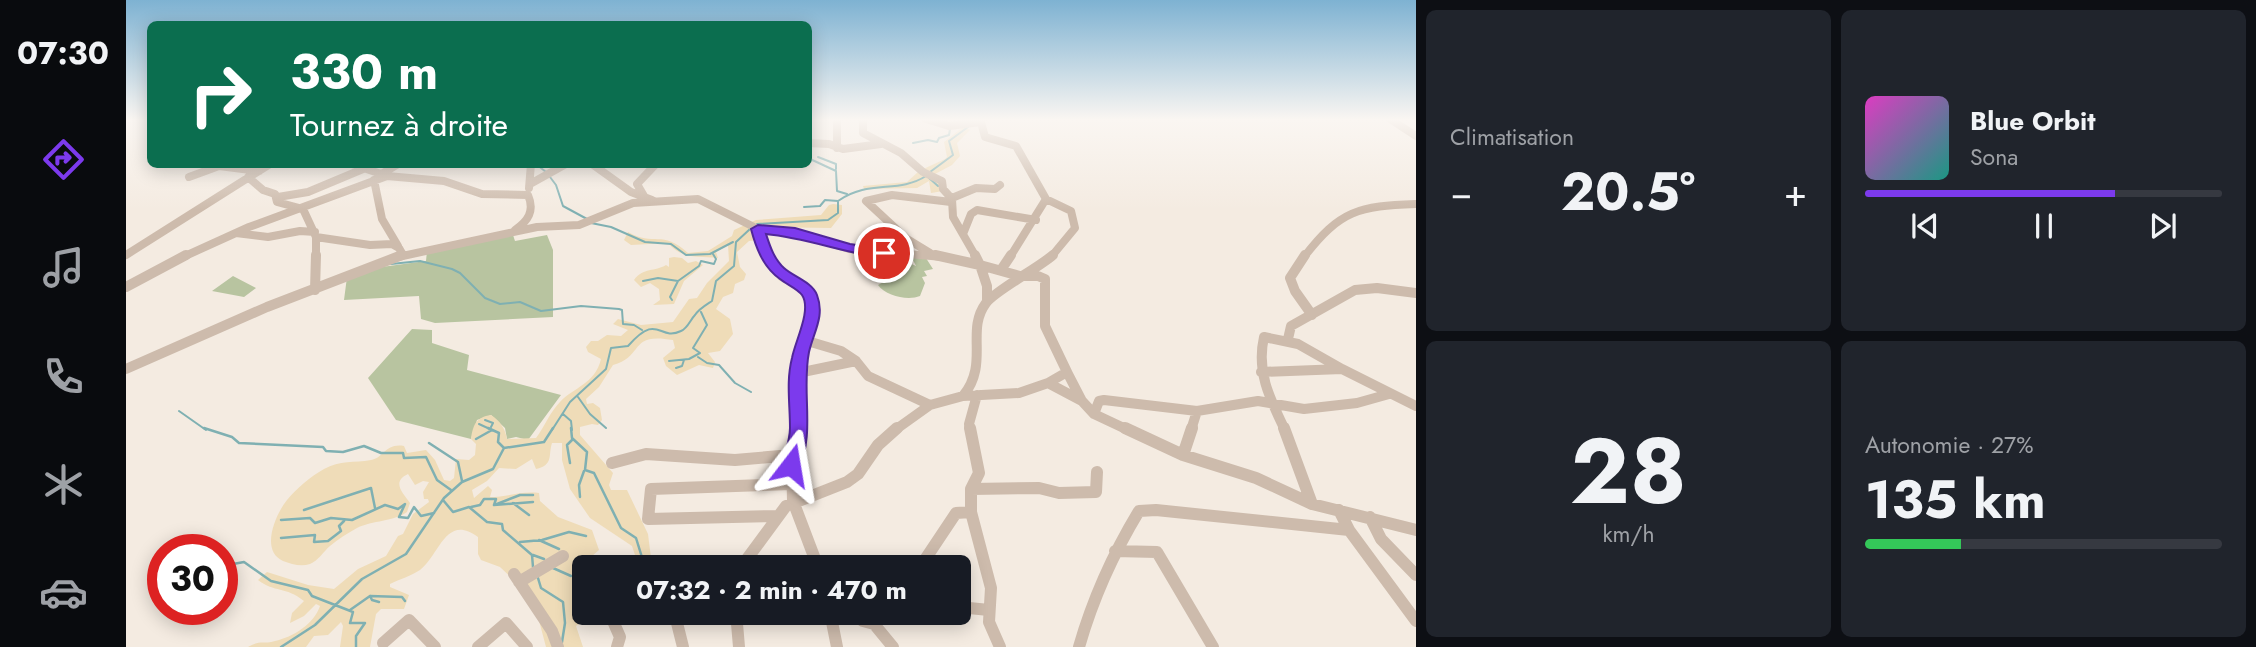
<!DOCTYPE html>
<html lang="fr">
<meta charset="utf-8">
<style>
:root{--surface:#171b24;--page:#20242c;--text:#f1f3f6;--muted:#9ea1a6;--line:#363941;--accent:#7c3aed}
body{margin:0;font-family:Jost,sans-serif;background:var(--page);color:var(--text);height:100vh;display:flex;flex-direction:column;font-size:26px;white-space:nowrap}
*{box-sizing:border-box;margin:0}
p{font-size:23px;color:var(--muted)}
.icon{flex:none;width:38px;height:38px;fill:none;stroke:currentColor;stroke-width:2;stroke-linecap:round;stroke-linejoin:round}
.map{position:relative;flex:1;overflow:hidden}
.side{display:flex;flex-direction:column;gap:10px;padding:10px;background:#0d0f14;width:840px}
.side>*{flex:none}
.top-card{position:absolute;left:21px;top:21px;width:665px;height:147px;border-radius:10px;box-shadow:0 4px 18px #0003;background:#0b6e4f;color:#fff;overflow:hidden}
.speed{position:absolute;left:21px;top:534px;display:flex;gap:14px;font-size:35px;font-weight:700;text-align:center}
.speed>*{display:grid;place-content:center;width:91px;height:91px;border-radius:50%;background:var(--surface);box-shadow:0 4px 18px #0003;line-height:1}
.speed .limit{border:10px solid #d22;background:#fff;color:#111}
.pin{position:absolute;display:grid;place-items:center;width:60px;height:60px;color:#fff;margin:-30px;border:4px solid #fff;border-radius:50%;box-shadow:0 2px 7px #0007}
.me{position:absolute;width:77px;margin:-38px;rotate:14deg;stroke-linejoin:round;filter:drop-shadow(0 0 5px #0008)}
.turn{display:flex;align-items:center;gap:24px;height:147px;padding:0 28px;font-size:32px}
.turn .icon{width:91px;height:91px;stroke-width:2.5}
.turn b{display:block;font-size:49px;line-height:60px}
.big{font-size:52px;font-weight:700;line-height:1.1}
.side .widget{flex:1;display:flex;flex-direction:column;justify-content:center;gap:10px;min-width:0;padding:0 24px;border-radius:10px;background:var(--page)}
.side .dial{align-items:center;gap:0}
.dial b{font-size:91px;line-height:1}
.song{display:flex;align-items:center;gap:21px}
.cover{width:84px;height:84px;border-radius:10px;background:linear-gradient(135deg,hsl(310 70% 55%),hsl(170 70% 35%))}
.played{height:7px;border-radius:4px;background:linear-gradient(90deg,var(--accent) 70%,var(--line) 70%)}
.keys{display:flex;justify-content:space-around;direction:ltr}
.heat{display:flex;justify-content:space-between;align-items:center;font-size:38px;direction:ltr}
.charge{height:10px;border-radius:5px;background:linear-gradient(90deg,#34c759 27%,var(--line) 0)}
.side .tiles{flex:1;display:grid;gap:10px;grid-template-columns:repeat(2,1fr)}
.trip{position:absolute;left:446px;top:555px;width:399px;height:70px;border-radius:10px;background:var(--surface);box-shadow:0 4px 18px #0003;font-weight:700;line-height:70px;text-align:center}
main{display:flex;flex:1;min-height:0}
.dock{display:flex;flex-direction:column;width:126px;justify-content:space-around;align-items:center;background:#090b0e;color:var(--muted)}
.dock .icon{width:49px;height:49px}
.dock .active{color:var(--accent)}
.dock b{font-size:32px;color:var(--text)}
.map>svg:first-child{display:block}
.green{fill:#b8c4a0}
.sand{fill:#efdcb8}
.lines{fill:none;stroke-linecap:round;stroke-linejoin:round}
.stream-far1{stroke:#7fb0b2;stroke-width:2}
.stream{stroke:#7fb0b2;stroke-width:2.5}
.minor-far2{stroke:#cdbbac;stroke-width:8}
.minor-far1{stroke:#cdbbac;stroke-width:10}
.minor{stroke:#cdbbac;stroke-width:12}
.route{fill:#7c3aed;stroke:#51269a;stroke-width:2}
</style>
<main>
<nav class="dock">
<b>07:30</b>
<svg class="icon active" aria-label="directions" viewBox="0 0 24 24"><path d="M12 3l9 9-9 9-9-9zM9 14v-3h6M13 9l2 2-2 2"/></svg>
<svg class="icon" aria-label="music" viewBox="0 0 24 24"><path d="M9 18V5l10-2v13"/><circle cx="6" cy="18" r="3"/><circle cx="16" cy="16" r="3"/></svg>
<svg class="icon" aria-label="phone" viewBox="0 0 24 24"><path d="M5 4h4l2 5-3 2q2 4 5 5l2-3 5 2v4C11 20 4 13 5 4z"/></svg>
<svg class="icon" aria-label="climate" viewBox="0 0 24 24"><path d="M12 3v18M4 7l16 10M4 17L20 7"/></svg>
<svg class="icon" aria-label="car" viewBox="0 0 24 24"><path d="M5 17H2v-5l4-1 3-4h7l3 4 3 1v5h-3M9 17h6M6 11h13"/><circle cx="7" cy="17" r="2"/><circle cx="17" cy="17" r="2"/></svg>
</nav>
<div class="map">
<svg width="1290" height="647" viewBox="0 0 1290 647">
<rect width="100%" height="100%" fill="#f4ebe1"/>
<!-- green -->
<path class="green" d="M386 232 389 241 421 235 427 250V317L309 323 295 319 293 296 218 300 221 277 241 269 300 261 301 251Z
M784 254 798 255 807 269 798 271 801 276 796 277 799 283 794 296C782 301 760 296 752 285L765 278 760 262 775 259 790 266Z
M107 276 130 288 118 297 86 291Z
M286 329 306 330V343L343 355 341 370 435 395 402 440 390 437 381 439 379 428 365 415 351 420 345 439 270 420 242 378Z"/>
<!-- sand -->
<path class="sand" d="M837 127 844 130 831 143 834 156 826 165 809 174 817 191 805 193 803 181 791 188 738 189 737 186 781 182 793 171 819 159 821 157 818 142Z
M707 204 716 205V214L705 228 636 227 632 240 623 241 611 252 614 267 620 274 618 280 609 284 607 293 597 297 590 309 604 319 607 334 594 351 582 353 589 362 587 368 573 365 551 375 540 366 537 358 549 348 547 340C502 332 519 356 487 365L473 387 460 399 461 404 467 403 474 408 476 420 472 425 466 424 454 427V435L487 473 483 485 485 490H501L522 534 525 558 543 567H506L509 555 506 546 464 518 444 489 436 460V443H426C422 455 428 465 410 469L406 459 390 469 373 468 361 481 346 490 348 498 362 486 366 490 364 497C381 497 395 491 413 493L414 501 432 517 466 530 473 550C439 579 458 576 458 612L462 613 463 617 450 626 457 647H420L407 598 374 567 355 560 352 554V537C320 513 314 554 294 570 285 576 274 579 264 584V587L283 595 278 609H255L250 614 244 647H214L217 626 215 622 202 635 188 636 180 647H122C136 639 137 645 149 641 167 637 188 624 194 606L190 604 178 616 164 623 166 613 178 601C159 586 149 593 132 580L141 572 182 585 208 589 232 569 260 556 272 536 277 534 287 514 303 502 302 499H298L297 492 303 482 297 481 289 485 282 474C265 482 277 493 284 503L281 512C267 522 247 520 231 528 222 533 212 539 204 546 197 552 192 561 184 564 175 567 165 564 157 561 134 551 149 515 161 500 170 489 185 476 198 469 214 460 228 463 245 460 258 458 259 443 278 446L281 453 300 450 309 460 318 480 324 481 328 478 330 459 343 460 349 455 350 444 345 439C347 425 350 417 365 415 374 421 379 428 381 439L410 438C419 426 424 412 434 402 448 387 469 384 475 359L462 352 460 347 465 341H472L481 335 495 336 502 330 487 324 492 319 515 325 547 322 563 299 571 298 581 283 603 261 602 245 590 252 592 258C570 256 556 259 542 243L505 245 498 240 502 232C528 247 536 229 562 253L582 251 606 236 608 230 630 220 695 215 703 205Z
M548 257 556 258 562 263 570 261 577 265 558 281 548 304 527 305 534 300 533 289 524 283 515 287 508 280C517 267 529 272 540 265L543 267V258Z"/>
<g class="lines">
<!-- stream-far1 -->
<path class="stream-far1" d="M787 143 802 140 811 142 813 138 823 135 824 129
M692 157 710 164V169
M682 158 710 171 711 191 721 194
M410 164 420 172
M804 172 827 155 823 141 842 127
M424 177 430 185 437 206 461 219
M803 178 812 186
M678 207 694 206 699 200 712 201
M465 223 485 227 519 242 545 244 560 255 584 254 607 242
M631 224 702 220 712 213V201C743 179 772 194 800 176
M265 264 294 261 326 269 334 273 359 298 374 304 394 302 415 311 455 306 493 309 496 310 497 324 508 325 516 330
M517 281 532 278 552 281 573 266 575 261 588 264 590 259 587 254
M546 300 544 297 552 281
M572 357 581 363 593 365 609 383 625 392
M543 361 563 359 574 353 567 348 581 325 575 312
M550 368 556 366 558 360
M452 397 464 414 480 428
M53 411 80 430
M437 414 445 421 446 430
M359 420 367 423 365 427
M353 424 366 430
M426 430 444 402 480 369 485 348 502 346C533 311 532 342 555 331 562 328 564 320 569 315 573 309 580 305 586 301L590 281 608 266 610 242 624 229"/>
<!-- stream -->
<path class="stream" d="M78 428 106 437 113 443 197 447 200 451 217 452 238 446 255 453H277L278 458 300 457 311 480 325 490
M362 428 373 433 372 442 378 448
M445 428 446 438 461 452 459 470 468 473 495 528 510 538 519 567
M350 439 366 430
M303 443 332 462 336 481
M444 463 441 445 446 440
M454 497 453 485 458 471
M317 500 327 512 343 507 361 522 376 524 377 530 406 555 407 567
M387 503 403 515
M371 504 394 495H407
M345 507 354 505 358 499H370L368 505 407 502
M178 510 245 488 249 508
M155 520 184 518 189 523 205 518 226 520 259 505 272 509 279 504 273 517 282 518 288 507 295 516 308 513
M155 538 189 535 188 542 202 541 215 531 213 526 218 521
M413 540 433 549
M394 542 416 540 443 532 460 536
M407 555 418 559
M96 566 118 562 145 581 182 590 186 596 227 612 224 623H239L230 636V647
M427 568 445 576
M412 578 415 588 437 602 439 623 436 642
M244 596 246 600 253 602
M224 610 244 596 276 597 279 601
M155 647 189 625 236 579 280 554 318 498 336 482 367 469 378 448 418 442 427 428"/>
<!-- minor-far2 -->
<path class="minor-far2" d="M711 119V148
M737 119V133L775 153 797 172 816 181 817 189 826 199 827 217 850 257
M800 119 823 126 855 122 859 137 890 146 920 199 884 257
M1264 119 1290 136
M682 143 703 144 717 149 755 144
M226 164 261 176 318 181 356 194 402 195C409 211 402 221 389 230
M466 164 505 192 526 200
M254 175 272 164
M63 177 93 166 133 171
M122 177 137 190 149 194 151 202 177 209 190 237 244 245 266 244 273 248 277 255
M248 180 256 219 272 246
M404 184 440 164
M403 188 405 164
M518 196 511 184 530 164
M152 197 182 192 237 169
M826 198 850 188 869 189 874 185
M920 199 945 211 949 228 925 257
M632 229 643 257
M110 233 142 237 174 231 189 232
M837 234 845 214 851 210 910 220
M804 253 781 239 740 201 766 195 825 202
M0 255 144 164
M57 257 123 227 261 176
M190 257V237
M272 257 411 227 453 225 507 203 572 199 636 231 669 232 723 249 817 257
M1178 257C1214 210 1233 206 1290 204"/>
<!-- minor-far1 -->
<path class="minor-far1" d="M642 255 656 276 678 288 685 298 687 320 679 335 670 396 674 430
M809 255 854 265 861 286V301
M849 255 854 265 894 276H912L919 279V326L941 372 922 383
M1179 255 1164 278 1169 291 1186 315
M875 270 885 255
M0 287 60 255
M189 290 190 255
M1162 339 1165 326 1229 290 1251 288 1290 293
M678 340 715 351 730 361 742 376 804 405
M0 369 141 307 276 255
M941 372 956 401
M1135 372 1216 369 1290 406
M672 373 730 361
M837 396C864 363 839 331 860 303 870 290 911 269 927 255
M968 414 973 401 978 400 1071 411
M769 430 804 405 837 396 893 393 922 383 956 401 968 414 1002 430
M844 430 843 424 851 395
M1065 430 1071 411 1132 401 1178 409 1231 403 1263 394
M1159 430C1144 399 1130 372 1138 337L1172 344 1216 369"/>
<!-- minor -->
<path class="minor" d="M674 428 666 455 667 501 692 567
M999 428 1057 455 1130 478 1186 504 1290 530
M1158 428 1186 504
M1057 455 1066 428
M486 463 520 454 609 460 666 455
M845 489 913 488 933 493 970 492 971 472
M1213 510 1223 530 1290 621
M845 512 865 588 863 622 874 647
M652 516 522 519 525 489 665 484
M1244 517 1255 539 1290 575
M989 551 1031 552 1087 647
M615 567 660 506 721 482 732 474 752 445 771 428
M794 567 830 513 845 512V489L853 473 844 428
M388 574 426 631 432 647
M393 582 437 556
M833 607 863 610
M483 612 494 637 491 647
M555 612 550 619 557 647
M610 612 613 647
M704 612 711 647
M724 612 737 621 748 624 753 612
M748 624 767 647
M257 643 283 620 309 647
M352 647 380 623 401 647
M953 647C967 598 987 554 1013 511L1030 510 1223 530"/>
</g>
<!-- sky -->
<linearGradient id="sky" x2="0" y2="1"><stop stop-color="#7eb2d2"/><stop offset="0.57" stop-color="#faf6f2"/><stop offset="1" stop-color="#faf6f2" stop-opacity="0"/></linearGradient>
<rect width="1290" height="210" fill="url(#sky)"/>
<!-- route -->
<path class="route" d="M632 225 669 228 724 244 758 249 765 253 758 258C718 253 681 238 640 234 644 246 648 259 658 268 668 277 686 282 691 295 699 316 688 331 683 352 675 392 690 433 672 470L665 473 659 470 656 465C659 453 664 440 664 428 664 404 660 381 666 358 669 341 686 310 676 295 672 289 660 284 654 279 637 267 630 248 625 229Z"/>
</svg>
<div class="speed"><div class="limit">30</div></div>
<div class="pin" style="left:758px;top:253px;background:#d93025"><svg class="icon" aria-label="arrive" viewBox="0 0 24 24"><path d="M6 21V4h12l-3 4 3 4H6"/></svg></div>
<svg class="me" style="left:665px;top:465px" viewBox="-20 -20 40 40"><path d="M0-17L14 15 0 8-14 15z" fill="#7c3aed" stroke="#fff" stroke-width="4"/></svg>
<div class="trip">07:32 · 2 min · 470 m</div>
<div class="top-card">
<div class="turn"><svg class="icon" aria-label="right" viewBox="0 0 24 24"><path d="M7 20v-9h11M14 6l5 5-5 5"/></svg><div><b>330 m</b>Tournez à droite</div></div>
</div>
</div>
<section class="side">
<div class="tiles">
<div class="widget"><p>Climatisation</p>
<div class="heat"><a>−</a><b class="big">20.5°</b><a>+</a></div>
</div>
<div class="widget">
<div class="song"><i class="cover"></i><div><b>Blue Orbit</b><p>Sona</p></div></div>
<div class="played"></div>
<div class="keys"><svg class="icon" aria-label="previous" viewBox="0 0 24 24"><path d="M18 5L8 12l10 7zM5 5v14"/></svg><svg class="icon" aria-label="pause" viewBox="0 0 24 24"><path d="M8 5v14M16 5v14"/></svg><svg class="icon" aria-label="next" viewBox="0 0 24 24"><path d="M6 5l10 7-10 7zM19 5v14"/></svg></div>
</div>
<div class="widget dial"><b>28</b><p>km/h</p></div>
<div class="widget"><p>Autonomie · 27%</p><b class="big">135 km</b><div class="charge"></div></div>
</div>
</section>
</main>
